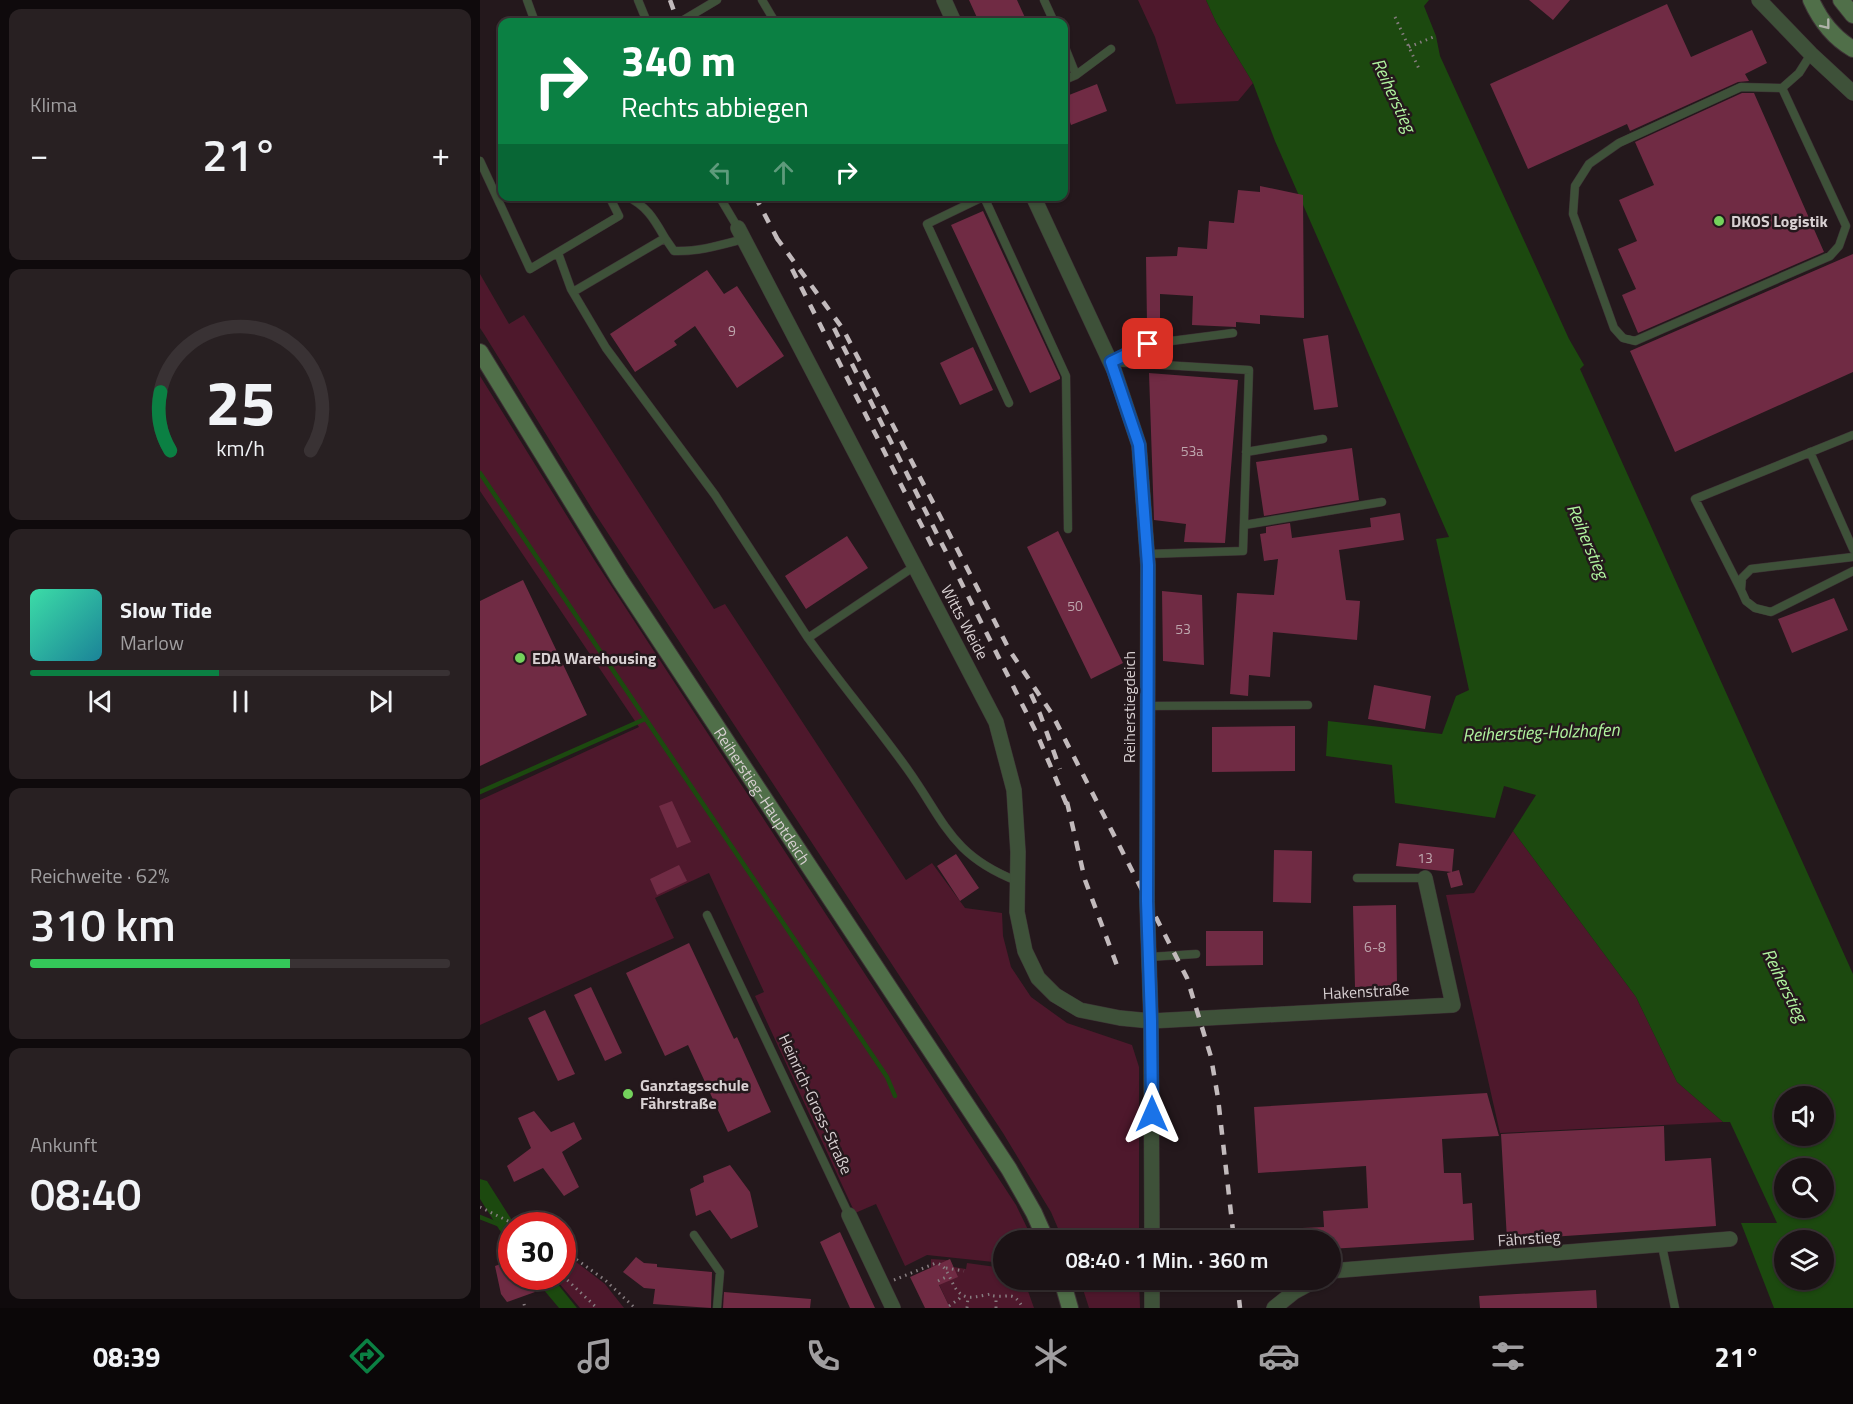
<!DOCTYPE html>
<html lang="de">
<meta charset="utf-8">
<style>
:root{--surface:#1b1215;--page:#282022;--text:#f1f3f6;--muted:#a09ea0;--line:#393234;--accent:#0b8043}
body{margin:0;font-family:"Titillium Web",sans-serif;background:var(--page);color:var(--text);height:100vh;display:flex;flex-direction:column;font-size:22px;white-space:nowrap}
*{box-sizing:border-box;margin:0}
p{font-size:20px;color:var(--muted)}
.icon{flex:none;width:33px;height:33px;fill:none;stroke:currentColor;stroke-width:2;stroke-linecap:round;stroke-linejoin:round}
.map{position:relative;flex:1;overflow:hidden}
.drawer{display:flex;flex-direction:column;gap:9px;padding:9px;background:#0f0a0c;width:480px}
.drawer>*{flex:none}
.hud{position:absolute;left:18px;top:18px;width:570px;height:183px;border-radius:12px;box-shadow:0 2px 4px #0004,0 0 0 2px var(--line);background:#0b8043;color:#fff;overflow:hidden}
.buttons{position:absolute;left:1294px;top:1086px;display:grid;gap:12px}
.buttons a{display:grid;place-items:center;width:60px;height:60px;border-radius:50%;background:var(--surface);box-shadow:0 2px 4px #0004,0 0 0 2px var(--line);font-size:30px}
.speed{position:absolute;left:18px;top:1212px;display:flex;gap:12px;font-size:30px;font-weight:700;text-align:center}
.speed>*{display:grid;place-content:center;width:78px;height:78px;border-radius:50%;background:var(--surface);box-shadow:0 2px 4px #0004,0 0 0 2px var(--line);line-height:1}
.speed .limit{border:9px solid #d22;background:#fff;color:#111}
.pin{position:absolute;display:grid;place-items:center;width:51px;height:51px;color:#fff;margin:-26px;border-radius:12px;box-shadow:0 3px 9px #0006}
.me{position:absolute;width:66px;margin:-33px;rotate:0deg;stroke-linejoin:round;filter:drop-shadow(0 0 4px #0008)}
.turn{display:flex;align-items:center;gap:21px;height:126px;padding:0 24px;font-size:27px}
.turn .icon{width:78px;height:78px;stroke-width:2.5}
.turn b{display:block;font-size:42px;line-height:51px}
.lanes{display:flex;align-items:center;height:57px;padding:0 24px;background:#0003;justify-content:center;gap:30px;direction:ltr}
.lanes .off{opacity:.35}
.big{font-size:45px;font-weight:600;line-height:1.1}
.drawer .widget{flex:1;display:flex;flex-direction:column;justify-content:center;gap:9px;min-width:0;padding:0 21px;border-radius:12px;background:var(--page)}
.drawer .dial{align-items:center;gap:0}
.dial svg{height:156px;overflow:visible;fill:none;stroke:var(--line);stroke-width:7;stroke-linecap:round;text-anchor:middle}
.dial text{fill:var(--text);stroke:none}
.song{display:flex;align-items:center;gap:18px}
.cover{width:72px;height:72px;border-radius:9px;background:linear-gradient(135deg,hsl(160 70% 55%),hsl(190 70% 35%))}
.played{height:6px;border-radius:3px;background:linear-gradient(90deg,var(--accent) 45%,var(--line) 45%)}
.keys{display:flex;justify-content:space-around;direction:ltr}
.heat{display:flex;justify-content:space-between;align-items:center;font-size:33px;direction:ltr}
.charge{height:9px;border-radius:4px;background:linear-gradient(90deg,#34c759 62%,var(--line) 0)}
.trip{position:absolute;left:513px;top:1230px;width:348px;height:60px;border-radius:30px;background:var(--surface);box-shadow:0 2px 4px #0004,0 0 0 2px var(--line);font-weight:600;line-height:60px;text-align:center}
.tab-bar{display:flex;height:96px;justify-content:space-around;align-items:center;background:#0b0708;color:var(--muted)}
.tab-bar .icon{width:42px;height:42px}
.tab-bar .active{color:var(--accent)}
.tab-bar b{font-size:27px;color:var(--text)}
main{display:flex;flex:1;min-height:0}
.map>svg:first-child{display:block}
.green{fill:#4e182c}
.water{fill:#1c490f;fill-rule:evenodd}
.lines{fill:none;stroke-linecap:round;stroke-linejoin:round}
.stream{stroke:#1c490f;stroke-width:4.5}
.building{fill:#702b44}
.service-casing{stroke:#3d3235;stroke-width:9}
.minor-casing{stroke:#3d3235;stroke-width:16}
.secondary-casing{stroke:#3d3235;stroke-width:18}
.path{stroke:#877d80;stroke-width:3;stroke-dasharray:1.5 4.5;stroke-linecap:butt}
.service{stroke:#3e5139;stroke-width:8}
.minor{stroke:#3e5139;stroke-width:15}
.secondary{stroke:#506f49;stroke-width:16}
.rail{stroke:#c2babc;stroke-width:4.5;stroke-dasharray:10 10;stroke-linecap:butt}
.oneway{stroke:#afb3a9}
.route-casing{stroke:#114b97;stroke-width:15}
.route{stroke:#1a73e8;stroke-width:10}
.poi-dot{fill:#74d25c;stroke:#24181c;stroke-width:2}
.labels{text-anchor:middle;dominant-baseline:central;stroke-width:5;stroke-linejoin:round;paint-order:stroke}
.number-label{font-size:14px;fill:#bea7ae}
.poi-label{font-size:16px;font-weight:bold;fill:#d8d0d2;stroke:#24181c;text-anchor:start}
.street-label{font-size:16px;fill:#d8d0d2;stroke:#24181c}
.water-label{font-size:18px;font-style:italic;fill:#b0f49f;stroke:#24181c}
</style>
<main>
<section class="drawer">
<div class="widget"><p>Klima</p>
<div class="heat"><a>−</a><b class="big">21°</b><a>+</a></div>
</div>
<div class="widget dial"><svg viewBox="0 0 100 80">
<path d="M14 69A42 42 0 1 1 86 69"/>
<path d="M14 69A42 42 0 0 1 9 39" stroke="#0b8043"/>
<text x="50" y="56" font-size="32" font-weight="700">25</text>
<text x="50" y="72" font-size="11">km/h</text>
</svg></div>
<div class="widget">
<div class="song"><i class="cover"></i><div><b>Slow Tide</b><p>Marlow</p></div></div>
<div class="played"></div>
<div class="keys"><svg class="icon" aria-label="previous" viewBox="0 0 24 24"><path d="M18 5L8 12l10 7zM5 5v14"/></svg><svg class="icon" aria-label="pause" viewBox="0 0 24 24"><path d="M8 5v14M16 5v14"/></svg><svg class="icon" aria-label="next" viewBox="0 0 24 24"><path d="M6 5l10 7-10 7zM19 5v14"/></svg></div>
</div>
<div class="widget"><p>Reichweite · 62%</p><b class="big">310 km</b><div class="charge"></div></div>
<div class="widget"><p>Ankunft</p><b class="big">08:40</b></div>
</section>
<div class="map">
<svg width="1373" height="1308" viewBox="0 0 1373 1308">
<rect width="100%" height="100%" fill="#24181c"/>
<!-- green -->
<path class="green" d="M658 0H726L736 22 773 83 758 101 696 104 675 37Z
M0 274 29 324 44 315 234 609 245 604 426 880 452 863 485 908 522 913 523 936 531 967 551 997 587 1023 652 1045 659 1067V1240H583L571 1212 523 1133 114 512 4 334 0 328Z
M0 376 115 561 536 1205 553 1240H524L523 1263 447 1255 425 1266 396 1204 375 1213 275 996 284 992 229 873 175 898 194 938 0 1025V800L159 727 0 491Z
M1033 831 1156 997 1197 1082 1243 1122 1020 1133 966 895 994 893Z
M83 1252 125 1284 144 1308H100L74 1277 82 1276Z
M451 1259 467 1260V1266L486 1269 487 1263 523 1268 524 1280H544L554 1308H470L451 1267Z
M600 1280H659L660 1308H609Z"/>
<!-- water -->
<path class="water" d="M726 0H949L944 6 956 36 960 56 1089 339 1104 365 1100 369 1373 974V1308H1294L1261 1223H1297L1250 1122H1243L1197 1082 1156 997 1033 831 1056 795 1024 786 1015 818 915 803 912 765 846 756 848 721 962 734 976 696 989 690 956 539 969 537 795 141 773 83 736 22ZM1305 1096H1344V1136H1305ZM1305 1168H1344V1208H1305ZM1305 1240H1344V1280H1305Z
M0 1179 7 1181 35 1225 32 1226 31 1248 0 1199Z
M53 1277H72L97 1308H79Z"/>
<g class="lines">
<!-- stream -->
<path class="stream" d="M0 473 407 1077 415 1096
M0 792 165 719
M0 1217 20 1225"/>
</g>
<!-- building -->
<path class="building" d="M489 0H537L547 22H499Z
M1049 0H1090L1073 20Z
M1187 4 1211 57 1272 30 1287 63 1265 74 1269 81 1258 82 1150 131 1147 124 1048 169 1010 84Z
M617 84 627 111 591 125 584 104V97Z
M1262 93H1274L1344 252 1158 333 1142 295 1156 289 1138 249 1157 241 1139 200 1174 185 1155 142Z
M780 186 823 195 824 318 780 315V324L756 322V327L712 325 713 296 680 294V324H667L666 257 697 256 698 247 727 249 729 221 754 223 758 190 780 192Z
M503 211 580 377V379L550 393 471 225Z
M1373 254V372L1195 452 1150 351Z
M227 270 244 294 257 286 304 356 257 388 215 326 194 341 197 345 155 372 130 334Z
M848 335 858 407 834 410 823 339Z
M493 347 513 390 480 405 460 363Z
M669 373 758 380 745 543 704 542 706 524 674 520Z
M872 448 879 500 784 516 776 462Z
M920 513 924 540 859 550 866 600 880 601 877 640 793 632 790 677 769 675 768 696 750 694 757 593 794 595 798 559 784 561 780 534 786 533V527L810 523 812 538 891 527 890 518Z
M578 531 643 663 611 679 547 547Z
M367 536 388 568 326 609 305 576Z
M43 580 107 715 0 766V601Z
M682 591 722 595 724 665 683 661Z
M1354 598 1368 630 1312 653 1298 619Z
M894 685 951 696 945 729 888 719Z
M815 726V771L732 772V727Z
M192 801 211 842 197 848 179 806Z
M919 843 974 849 972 872 916 866Z
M794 850 832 851 831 903 793 902Z
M476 854 499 888 480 901 457 866Z
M199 865 207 881 177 895 170 879Z
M979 870 983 885 971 888 967 873Z
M916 905 917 986 875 987 873 906Z
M726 931H783V965L726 966Z
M209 943 254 1039 257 1037 291 1112 248 1132 208 1045 185 1056 146 973Z
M111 987 142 1053 125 1061 94 995Z
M65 1010 95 1074 78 1081 48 1018Z
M1007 1093 1019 1136 962 1139 964 1173H981L983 1204 992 1203 994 1240 850 1249V1240H808L822 1228 844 1227 843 1211 888 1208 886 1166 778 1173 774 1107Z
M54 1111 71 1132 94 1122 102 1139 82 1152 99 1187 84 1196 63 1168 34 1182 27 1166 51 1148 38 1118Z
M1184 1126 1185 1161 1231 1158 1236 1226 1027 1240 1021 1134Z
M250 1165 270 1192 278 1227 251 1239 230 1210 216 1216 210 1189 224 1182 223 1176Z
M360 1232 388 1293 395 1308H370L340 1242Z
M156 1257 164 1263 177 1264V1267L232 1272 231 1308 173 1304 175 1289 164 1288 143 1272Z
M470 1259 478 1277 459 1285 470 1308H445L430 1277Z
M32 1260V1276H41L55 1292 27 1302 21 1294 15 1266Z
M1116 1290 1117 1308H1000L999 1296Z
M244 1292 331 1299 330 1308H243Z"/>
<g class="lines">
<defs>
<path id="service" d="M47 0 55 22
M158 0 167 22
M282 0 295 22
M564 0 574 22
M200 22 237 0
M584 45 596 75
M584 80 596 75 631 49
M1302 88 1261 87 1139 143 1109 164 1095 186 1093 214 1134 328 1143 338 1155 341 1350 256 1359 246 1366 226 1302 88 1319 73 1331 54
M0 161 50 269 139 216 129 196
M146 196C167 206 174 219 185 238
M239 196 258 228
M505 196 447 224 529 403
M504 197 586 376 588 529
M78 253 91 289 126 348 235 495 328 638 435 566
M93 292 185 238 194 251C218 252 241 245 264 239
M632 361 668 344 753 333
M631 362 769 370 763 551 667 554
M766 452 843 439
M1330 452 1373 549
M764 525 902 502
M1373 557 1271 569 1262 578 1261 590 1266 601 1275 608 1291 612 1373 571
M1261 590 1215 499 1373 435
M328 638C360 683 396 725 428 770 465 822 471 855 537 881
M667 706 828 705
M877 878H945
M227 915 369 1215
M669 957 716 954
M214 1235 240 1272 237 1308
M1182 1246 1195 1308"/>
<path id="minor" d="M464 0 474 22
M1279 0 1331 54 1373 93
M553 196 634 370 659 445 668 565 667 901 671 1021 672 1240
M258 228 516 722 534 790 538 852 537 912 545 951 558 978 575 995 600 1010 640 1018 671 1021 973 1005 945 878
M369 1215 413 1308
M850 1271 1250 1239
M672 1280V1308
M794 1308 814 1292 836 1280"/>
<g id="secondary">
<path d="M1331 0C1340 20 1354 38 1373 49"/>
<path d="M1361 0 1373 15"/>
<path id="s1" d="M0 352 140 580 529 1169 554 1213 566 1240"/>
<path d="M582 1280 590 1308"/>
</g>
</defs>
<!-- service casing -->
<use href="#service" class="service-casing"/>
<!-- minor casing -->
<use href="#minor" class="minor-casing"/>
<!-- secondary casing -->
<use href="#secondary" class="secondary-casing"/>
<!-- path -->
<path class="path" d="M915 17 940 71
M929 47 956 36
M0 1207 38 1226
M82 1249 125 1280 155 1308
M466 1268 484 1271
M83 1276 117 1308
M414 1280 456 1263C472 1266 469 1292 487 1297 493 1298 499 1296 506 1295 515 1293 506 1295 515 1296 529 1298 533 1290 543 1308
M458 1281 468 1276
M44 1304 45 1308
M469 1306 479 1299 482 1294
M487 1308 488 1297
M516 1308V1296"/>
<!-- service -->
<use href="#service" class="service"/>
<!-- minor -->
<use href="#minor" class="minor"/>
<!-- secondary -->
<use href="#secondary" class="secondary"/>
<!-- rail -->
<path class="rail" d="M190 0 198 22
M275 196 300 244
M296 237 363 329 530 651 572 714 707 978 731 1057 738 1098 754 1240
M312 269 453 548
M354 328 557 734 589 810
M551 694 560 714 580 769
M587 802 605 880 639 971
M757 1280 760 1308"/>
</g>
<!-- one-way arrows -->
<defs><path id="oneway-chevron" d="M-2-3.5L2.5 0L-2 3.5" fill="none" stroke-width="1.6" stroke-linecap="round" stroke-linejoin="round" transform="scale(1.5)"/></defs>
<use class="oneway" href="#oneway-chevron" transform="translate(1346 25) rotate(52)"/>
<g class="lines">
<defs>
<path id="route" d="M668 344 631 362 659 445 668 565 667 901 671 1021 672 1114"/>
</defs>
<!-- route casing -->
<use href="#route" class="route-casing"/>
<!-- route -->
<use href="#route" class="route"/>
</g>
<!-- markers -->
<g class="poi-dot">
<circle cx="1239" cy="221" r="6"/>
<circle cx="40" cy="658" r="6"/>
<circle cx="148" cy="1094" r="6"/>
</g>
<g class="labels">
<!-- number labels -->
<g class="number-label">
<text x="252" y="330">9</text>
<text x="712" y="450">53a</text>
<text x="595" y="605">50</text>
<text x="703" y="628">53</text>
<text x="945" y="857">13</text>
<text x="895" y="946">6-8</text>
</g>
<!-- poi labels -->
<g class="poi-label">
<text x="1251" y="221">DKOS Logistik</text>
<text x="52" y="658">EDA Warehousing</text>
<text x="160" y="1085">Ganztagsschule<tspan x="160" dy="18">Fährstraße</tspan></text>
</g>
<!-- street labels -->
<g class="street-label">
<text transform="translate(485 622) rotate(62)">Witts Weide</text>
<text transform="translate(649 707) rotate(-90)">Reiherstiegdeich</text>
<text stroke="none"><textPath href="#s1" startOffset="526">Reiherstieg-Hauptdeich</textPath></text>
<text transform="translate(886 991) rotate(-3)">Hakenstraße</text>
<text transform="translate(336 1104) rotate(65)">Heinrich-Gross-Straße</text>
<text transform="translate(1049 1238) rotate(-4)">Fährstieg</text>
</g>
<!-- water labels -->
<g class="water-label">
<text transform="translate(914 95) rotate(65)">Reiherstieg</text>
<text transform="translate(1108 541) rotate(67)">Reiherstieg</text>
<text transform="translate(1061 732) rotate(-2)">Reiherstieg-Holzhafen</text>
<text transform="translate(1305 985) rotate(64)">Reiherstieg</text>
</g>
</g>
</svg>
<div class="buttons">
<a><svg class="icon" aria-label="sound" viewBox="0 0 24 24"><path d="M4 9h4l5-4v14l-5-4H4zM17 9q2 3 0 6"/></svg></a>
<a><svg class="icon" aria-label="search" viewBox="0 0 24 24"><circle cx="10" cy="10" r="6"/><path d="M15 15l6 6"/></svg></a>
<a><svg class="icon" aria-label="layers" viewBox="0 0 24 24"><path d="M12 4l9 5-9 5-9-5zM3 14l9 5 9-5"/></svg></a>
</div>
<div class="speed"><div class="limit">30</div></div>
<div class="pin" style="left:668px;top:344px;background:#d93025"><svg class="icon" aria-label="arrive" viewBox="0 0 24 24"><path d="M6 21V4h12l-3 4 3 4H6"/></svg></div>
<svg class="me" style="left:672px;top:1114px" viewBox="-20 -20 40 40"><path d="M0-17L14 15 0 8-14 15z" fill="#1a73e8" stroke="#fff" stroke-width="4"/></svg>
<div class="trip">08:40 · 1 Min. · 360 m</div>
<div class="hud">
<div class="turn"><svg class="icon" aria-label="right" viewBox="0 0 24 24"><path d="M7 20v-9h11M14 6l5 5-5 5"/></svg><div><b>340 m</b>Rechts abbiegen</div></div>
<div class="lanes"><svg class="icon off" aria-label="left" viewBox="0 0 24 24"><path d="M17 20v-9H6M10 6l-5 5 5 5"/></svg><svg class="icon off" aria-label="ahead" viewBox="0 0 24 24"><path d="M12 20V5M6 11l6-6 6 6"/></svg><svg class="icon" aria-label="right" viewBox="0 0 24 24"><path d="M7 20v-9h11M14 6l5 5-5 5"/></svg></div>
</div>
</div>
</main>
<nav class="tab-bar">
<b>08:39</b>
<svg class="icon active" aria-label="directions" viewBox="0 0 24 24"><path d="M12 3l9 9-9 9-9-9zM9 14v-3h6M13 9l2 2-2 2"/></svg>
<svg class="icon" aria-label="music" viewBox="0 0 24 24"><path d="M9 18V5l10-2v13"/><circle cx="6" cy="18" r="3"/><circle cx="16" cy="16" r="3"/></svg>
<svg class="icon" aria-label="phone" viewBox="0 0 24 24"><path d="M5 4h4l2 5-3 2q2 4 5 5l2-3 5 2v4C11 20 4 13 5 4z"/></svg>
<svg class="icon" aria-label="climate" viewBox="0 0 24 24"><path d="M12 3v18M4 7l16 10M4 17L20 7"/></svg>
<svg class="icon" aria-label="car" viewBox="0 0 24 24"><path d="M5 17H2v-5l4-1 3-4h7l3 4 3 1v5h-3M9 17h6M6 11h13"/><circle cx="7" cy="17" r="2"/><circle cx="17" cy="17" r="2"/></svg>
<svg class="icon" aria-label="filters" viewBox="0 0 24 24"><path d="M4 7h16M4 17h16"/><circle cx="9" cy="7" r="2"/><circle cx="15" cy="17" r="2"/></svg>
<b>21°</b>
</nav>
